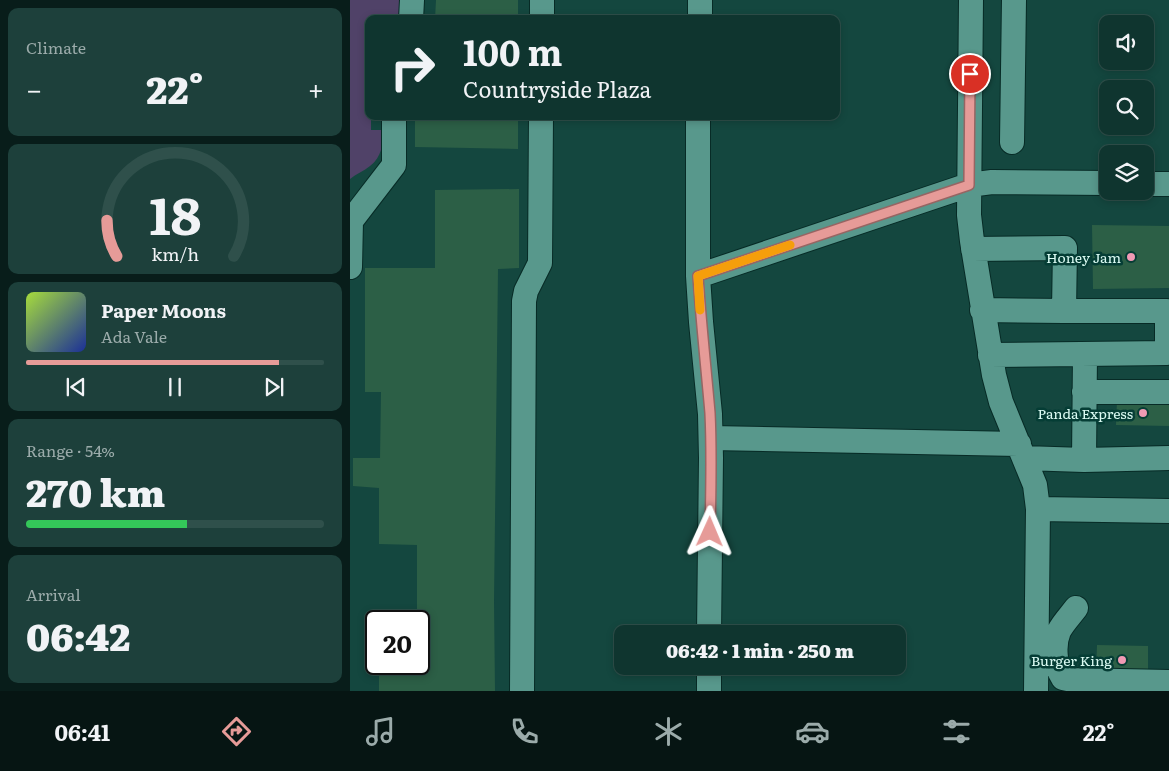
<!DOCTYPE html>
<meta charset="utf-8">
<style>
:root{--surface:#0f352f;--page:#1d403b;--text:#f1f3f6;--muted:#9babaa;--line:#2f504b;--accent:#e69b98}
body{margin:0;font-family:Literata,serif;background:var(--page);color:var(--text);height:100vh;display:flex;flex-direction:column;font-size:19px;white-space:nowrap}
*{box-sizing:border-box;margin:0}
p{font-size:16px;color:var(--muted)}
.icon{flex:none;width:28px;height:28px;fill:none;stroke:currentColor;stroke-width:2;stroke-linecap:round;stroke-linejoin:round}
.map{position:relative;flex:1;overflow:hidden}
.drawer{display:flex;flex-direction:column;gap:8px;padding:8px;background:#081d1a;width:350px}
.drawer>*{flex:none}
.guide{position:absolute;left:15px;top:15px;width:475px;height:105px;border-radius:10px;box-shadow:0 2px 8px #0003,0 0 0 1px var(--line);background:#0f352f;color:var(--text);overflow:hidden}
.fabs{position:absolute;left:749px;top:15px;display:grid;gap:10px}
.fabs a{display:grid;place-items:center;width:55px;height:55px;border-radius:10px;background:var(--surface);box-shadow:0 2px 8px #0003,0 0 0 1px var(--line);font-size:25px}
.speed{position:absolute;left:15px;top:610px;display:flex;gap:10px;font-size:25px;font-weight:700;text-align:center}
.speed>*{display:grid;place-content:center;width:65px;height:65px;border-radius:50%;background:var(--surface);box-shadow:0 2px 8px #0003,0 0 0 1px var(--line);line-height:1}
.speed .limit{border:2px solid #111;border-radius:8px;background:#fff;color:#111}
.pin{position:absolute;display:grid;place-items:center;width:42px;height:42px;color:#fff;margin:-21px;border:2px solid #fff;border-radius:50%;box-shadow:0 1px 5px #0007}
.me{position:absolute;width:55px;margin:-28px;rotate:1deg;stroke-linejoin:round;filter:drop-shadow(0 0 4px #0008)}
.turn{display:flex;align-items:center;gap:18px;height:105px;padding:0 15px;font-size:22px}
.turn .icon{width:65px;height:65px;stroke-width:2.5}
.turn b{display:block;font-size:35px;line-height:42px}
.big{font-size:38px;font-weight:800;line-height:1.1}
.drawer .widget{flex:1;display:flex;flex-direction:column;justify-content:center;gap:8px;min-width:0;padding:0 18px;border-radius:10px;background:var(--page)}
.drawer .dial{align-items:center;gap:0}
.dial svg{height:130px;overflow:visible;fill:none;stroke:var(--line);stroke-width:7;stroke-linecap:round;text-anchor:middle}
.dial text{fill:var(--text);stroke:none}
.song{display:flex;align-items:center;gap:15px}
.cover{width:60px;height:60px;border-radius:8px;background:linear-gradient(135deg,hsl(80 70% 55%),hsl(230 70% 35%))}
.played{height:5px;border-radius:2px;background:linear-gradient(90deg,var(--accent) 85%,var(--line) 85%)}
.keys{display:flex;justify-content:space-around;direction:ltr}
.heat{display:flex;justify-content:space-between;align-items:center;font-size:28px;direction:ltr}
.charge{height:8px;border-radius:4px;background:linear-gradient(90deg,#34c759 54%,var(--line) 0)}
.trip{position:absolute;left:264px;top:625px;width:292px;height:50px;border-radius:10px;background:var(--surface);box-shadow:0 2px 8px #0003,0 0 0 1px var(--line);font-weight:800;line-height:50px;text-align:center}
.tabs{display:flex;height:80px;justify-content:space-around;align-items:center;background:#061513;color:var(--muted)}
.tabs .icon{width:35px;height:35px}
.tabs .current{color:var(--accent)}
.tabs b{font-size:22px;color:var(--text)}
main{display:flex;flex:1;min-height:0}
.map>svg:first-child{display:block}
.green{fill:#504268}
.building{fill:#2c5f46}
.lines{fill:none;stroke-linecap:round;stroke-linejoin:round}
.minor-casing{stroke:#072b26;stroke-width:26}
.minor{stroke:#58988c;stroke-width:24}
.route-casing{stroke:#966563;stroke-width:12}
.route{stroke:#e69b98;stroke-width:9}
.slow{stroke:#f59e0b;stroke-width:9}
.poi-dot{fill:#f09ab4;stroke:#053d35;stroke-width:2}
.labels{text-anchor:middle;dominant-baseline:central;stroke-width:5;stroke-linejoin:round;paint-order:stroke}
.poi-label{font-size:14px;fill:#dcfcf4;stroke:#053d35;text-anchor:end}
</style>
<main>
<section class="drawer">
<div class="widget"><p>Climate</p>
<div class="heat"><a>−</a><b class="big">22°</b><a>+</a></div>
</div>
<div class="widget dial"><svg viewBox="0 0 100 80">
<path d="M14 69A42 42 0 1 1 86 69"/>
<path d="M14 69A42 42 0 0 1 8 47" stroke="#e69b98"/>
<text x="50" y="56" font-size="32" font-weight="700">18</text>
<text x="50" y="72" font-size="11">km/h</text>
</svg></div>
<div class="widget">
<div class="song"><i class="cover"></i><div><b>Paper Moons</b><p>Ada Vale</p></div></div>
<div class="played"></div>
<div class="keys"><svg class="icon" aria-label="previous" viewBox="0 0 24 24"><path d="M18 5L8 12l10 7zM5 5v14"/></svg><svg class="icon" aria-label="pause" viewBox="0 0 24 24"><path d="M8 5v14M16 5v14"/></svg><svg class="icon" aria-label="next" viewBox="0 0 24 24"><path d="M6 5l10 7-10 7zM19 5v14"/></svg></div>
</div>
<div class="widget"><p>Range · 54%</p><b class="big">270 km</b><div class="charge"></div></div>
<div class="widget"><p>Arrival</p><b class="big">06:42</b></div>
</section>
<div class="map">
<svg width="819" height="691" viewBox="0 0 819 691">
<rect width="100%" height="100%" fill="#14473f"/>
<!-- green -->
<path class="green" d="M0 0H52L53 19H19V116H21V130H33C33 144 32 157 20 166 14 171 6 174 0 179Z"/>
<!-- building -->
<path class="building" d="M86 0H168V19H85Z
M65 116H168V149L65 147Z
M169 189V268L148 269 144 602 145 691H29V664H69V621H67V545L29 544V488L3 486V458H30L31 392H15V268H85V190Z
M742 225 819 226V288L743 289Z
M767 400H819V426L766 425Z
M747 645 798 646V676L746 674Z"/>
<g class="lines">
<defs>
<path id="minor" d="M621 0 619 215 622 241 644 375 651 402 685 485 688 509 686 691
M61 19 62 0
M192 19V0
M350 19V0
M348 116V276L351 322 360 414 361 458 359 634
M662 142 664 0
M795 184H819
M623 249 715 248 714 311H817V353L640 355
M0 267 1 221 44 165V116
M348 276 619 185 642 182 758 183
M632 310 714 311
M734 392H819
M361 438 669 444
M674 458 734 460 735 354
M734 460 819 458
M688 509 819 511
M726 608C720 616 713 623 709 631 703 645 705 666 713 678L722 680 819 682
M172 691 174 301 176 291 190 263 191 116
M359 691V666"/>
</defs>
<!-- minor casing -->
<use href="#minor" class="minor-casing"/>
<!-- minor -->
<use href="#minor" class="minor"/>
</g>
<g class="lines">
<defs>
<path id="route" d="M360 532C361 492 362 453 360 413 356 367 351 322 348 276L619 185 620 74"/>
</defs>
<!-- route casing -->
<use href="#route" class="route-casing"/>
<!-- route -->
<use href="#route" class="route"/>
<!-- slow -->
<path class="slow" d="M350 310 348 276 440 245"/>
</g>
<!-- markers -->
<g class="poi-dot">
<circle cx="781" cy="257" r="5"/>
<circle cx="793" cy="413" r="5"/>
<circle cx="772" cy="660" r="5"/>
</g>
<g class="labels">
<!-- poi labels -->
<g class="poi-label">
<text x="771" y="257">Honey Jam</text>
<text x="783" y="413">Panda Express</text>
<text x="762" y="660">Burger King</text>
</g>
</g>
</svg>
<div class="fabs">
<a><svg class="icon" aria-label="sound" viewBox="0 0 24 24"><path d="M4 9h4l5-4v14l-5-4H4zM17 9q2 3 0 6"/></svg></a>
<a><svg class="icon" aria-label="search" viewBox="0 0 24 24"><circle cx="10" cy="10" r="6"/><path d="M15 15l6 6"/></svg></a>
<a><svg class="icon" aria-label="layers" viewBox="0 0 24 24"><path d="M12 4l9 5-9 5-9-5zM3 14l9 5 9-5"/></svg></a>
</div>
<div class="speed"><div class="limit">20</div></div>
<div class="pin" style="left:620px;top:74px;background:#d93025"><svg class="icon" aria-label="arrive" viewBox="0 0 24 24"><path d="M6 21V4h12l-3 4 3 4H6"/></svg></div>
<svg class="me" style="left:360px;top:532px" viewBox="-20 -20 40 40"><path d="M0-17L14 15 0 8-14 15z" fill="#e69b98" stroke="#fff" stroke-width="4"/></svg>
<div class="trip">06:42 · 1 min · 250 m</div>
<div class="guide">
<div class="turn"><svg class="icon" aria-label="right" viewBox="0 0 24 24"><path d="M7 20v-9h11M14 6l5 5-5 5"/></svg><div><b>100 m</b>Countryside Plaza</div></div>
</div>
</div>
</main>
<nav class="tabs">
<b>06:41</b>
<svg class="icon current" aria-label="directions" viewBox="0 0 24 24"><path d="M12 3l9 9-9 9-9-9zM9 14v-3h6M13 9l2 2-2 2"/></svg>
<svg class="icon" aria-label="music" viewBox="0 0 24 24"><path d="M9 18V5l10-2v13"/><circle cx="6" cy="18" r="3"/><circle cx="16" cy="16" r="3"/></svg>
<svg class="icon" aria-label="phone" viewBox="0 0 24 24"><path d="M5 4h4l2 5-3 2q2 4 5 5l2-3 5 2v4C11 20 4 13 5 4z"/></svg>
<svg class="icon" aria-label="climate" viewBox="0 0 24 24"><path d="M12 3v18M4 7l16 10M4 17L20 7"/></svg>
<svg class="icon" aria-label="car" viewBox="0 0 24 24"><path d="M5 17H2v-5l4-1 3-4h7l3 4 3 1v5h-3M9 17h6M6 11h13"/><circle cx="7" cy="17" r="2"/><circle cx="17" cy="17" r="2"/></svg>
<svg class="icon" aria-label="filters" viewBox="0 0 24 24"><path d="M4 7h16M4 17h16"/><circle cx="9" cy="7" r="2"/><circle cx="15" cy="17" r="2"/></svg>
<b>22°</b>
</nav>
